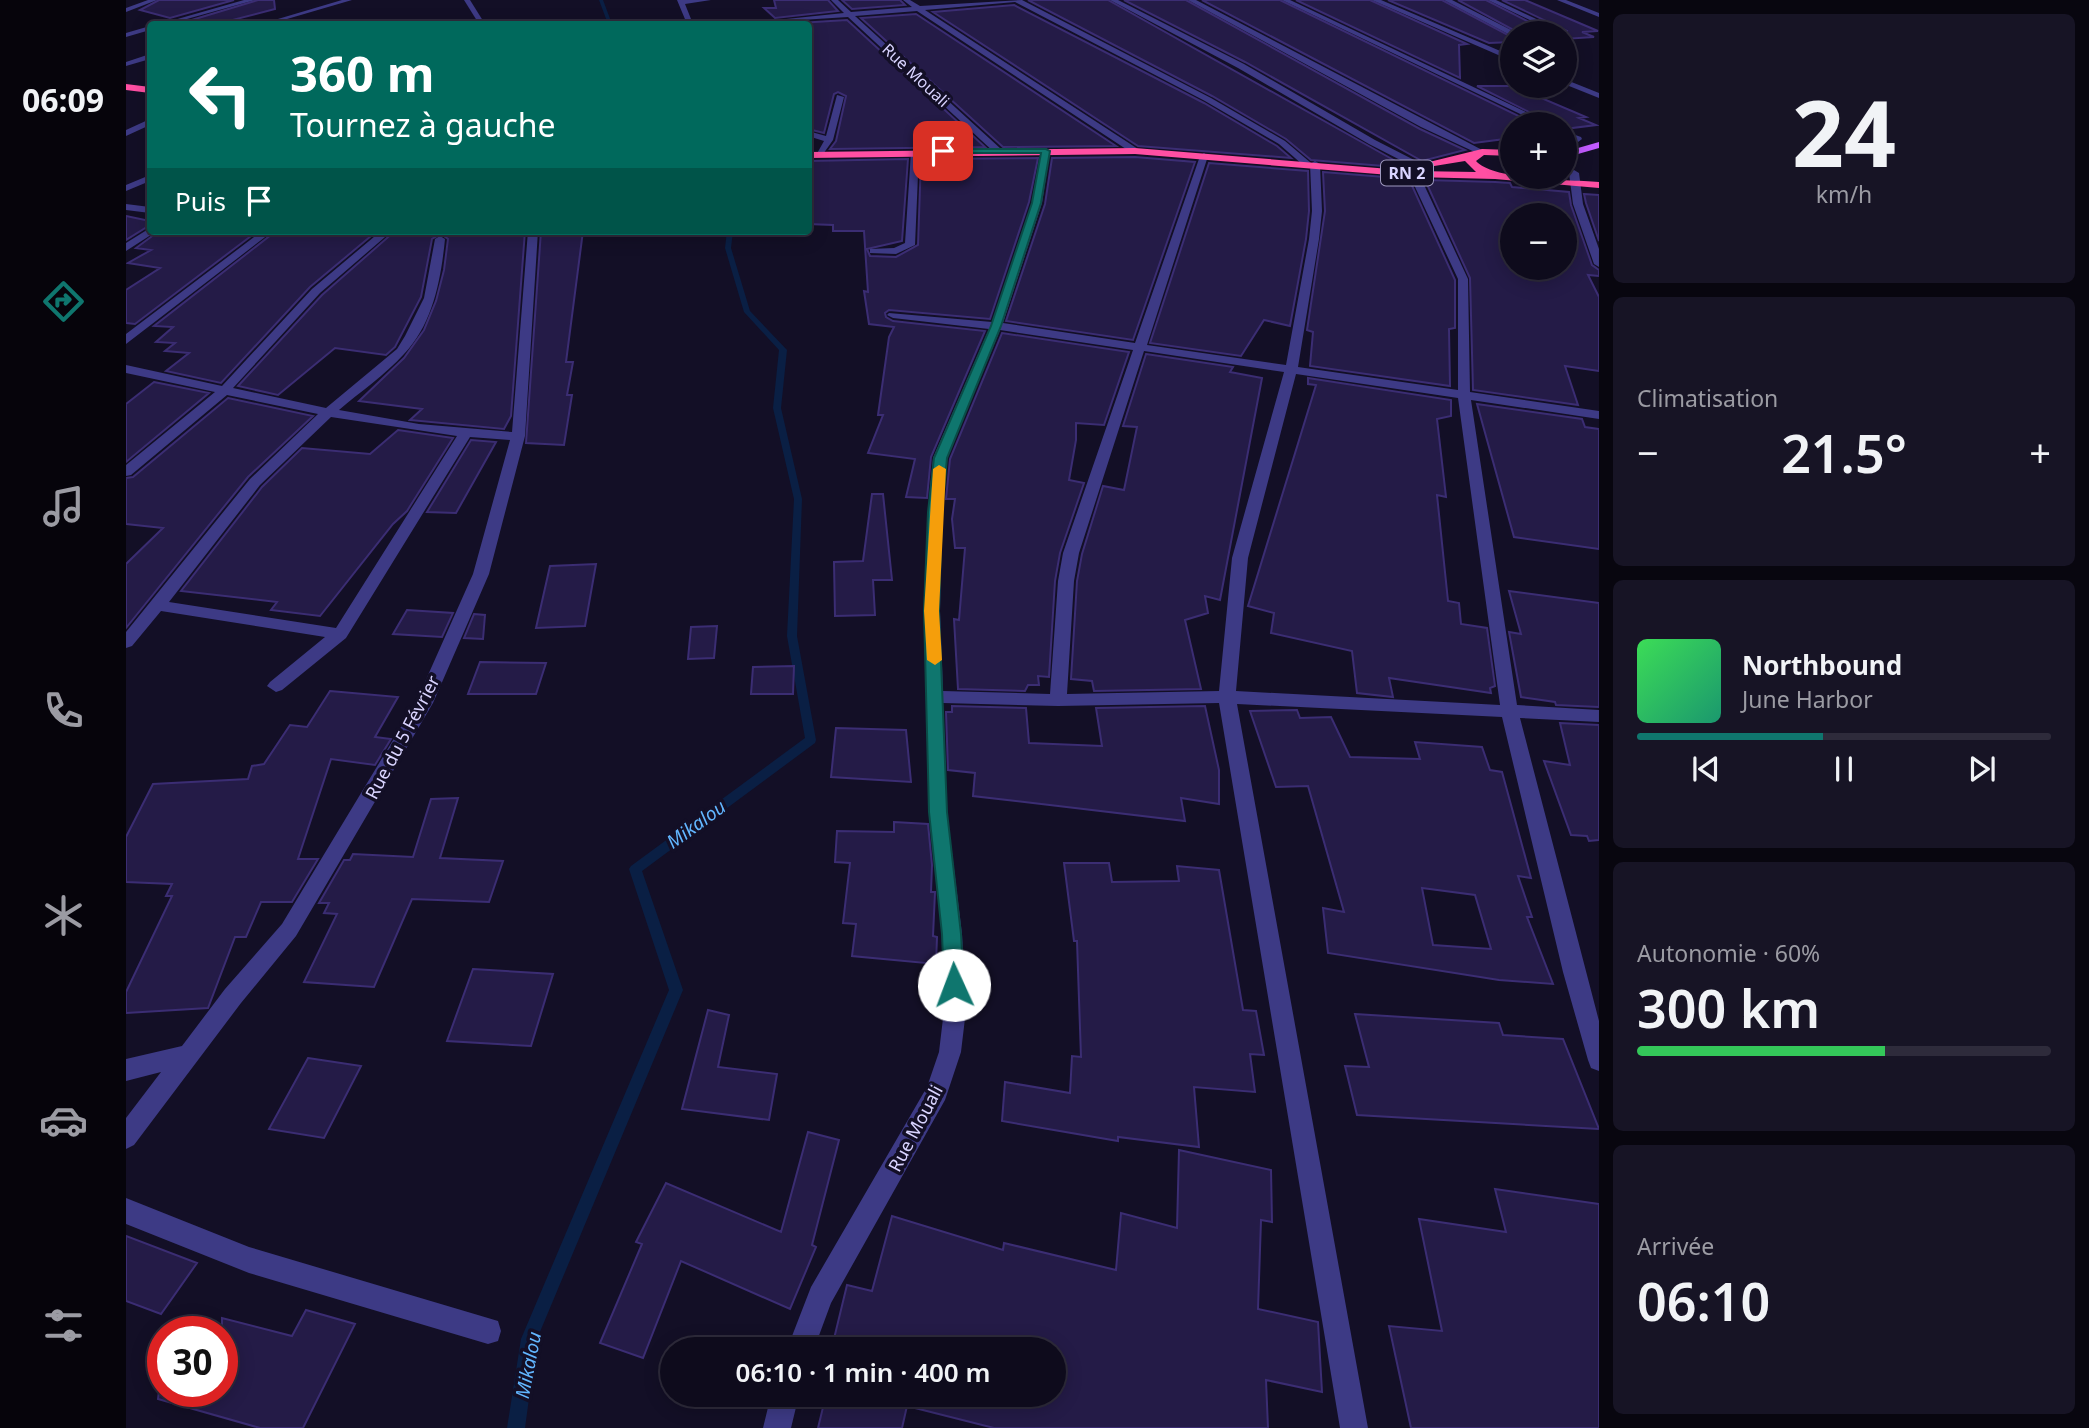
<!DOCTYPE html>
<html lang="fr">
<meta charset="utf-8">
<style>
:root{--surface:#0e0b1c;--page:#171425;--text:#f1f3f6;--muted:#9b9ba3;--line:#2e2b3b;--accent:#0f766e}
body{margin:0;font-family:"Noto Sans",sans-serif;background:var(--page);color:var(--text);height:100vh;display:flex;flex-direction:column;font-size:26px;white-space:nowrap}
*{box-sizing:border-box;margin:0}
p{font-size:23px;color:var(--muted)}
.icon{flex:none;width:38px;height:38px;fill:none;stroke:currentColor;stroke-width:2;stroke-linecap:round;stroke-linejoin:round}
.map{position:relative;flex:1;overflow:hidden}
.sheet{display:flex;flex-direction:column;gap:14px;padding:14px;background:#08060f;width:490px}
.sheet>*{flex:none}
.hud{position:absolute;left:21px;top:21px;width:665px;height:214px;border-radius:7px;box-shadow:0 4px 18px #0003,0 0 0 2px var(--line);background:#00695c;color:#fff;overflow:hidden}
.controls{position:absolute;left:1374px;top:21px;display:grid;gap:14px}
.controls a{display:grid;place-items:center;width:77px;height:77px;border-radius:50%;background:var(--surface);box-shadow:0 4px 18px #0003,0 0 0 2px var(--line);font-size:35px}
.speed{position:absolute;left:21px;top:1316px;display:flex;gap:14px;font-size:35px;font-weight:700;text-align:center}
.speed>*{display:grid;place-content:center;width:91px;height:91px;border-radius:50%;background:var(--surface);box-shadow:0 4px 18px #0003,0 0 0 2px var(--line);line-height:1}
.speed .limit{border:10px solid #d22;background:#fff;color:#111}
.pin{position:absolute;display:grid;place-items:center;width:60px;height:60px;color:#fff;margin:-30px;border-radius:14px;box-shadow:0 4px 10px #0006}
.me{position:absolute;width:77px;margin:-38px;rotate:358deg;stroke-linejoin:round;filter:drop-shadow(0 0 5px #0008)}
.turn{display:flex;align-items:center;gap:24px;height:147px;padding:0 28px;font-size:32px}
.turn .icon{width:91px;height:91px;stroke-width:2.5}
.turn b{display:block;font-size:49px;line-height:60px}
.then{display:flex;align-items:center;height:66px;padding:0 28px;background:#0003;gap:14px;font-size:26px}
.big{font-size:52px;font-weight:600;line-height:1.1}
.sheet .widget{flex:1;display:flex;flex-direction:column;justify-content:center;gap:10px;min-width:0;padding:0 24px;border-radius:10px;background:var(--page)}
.sheet .dial{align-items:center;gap:0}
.dial b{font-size:91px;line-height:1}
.song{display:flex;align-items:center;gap:21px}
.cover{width:84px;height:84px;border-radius:10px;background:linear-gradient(135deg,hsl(130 70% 55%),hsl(160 70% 35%))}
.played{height:7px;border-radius:4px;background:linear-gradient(90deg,var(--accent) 45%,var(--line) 45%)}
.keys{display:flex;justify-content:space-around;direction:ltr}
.heat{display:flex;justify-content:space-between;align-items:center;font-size:38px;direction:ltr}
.charge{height:10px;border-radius:5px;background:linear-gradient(90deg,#34c759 60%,var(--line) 0)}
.trip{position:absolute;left:534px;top:1337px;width:406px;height:70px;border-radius:35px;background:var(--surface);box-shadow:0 4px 18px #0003,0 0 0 2px var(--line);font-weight:600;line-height:70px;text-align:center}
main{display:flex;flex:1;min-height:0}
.dock{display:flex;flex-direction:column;width:126px;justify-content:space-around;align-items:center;background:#06040b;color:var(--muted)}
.dock .icon{width:49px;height:49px}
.dock .on{color:var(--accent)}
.dock b{font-size:32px;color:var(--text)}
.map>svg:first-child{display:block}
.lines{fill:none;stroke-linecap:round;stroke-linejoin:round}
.stream{fill:#0a1f44;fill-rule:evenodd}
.building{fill:#241b47;stroke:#3b2d73;stroke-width:2;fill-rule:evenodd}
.street{fill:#3d3a85;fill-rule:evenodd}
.primary{fill:#c25bff;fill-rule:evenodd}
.highway{fill:#ff4fa3;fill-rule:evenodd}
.route{fill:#0f766e;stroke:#0a4d48;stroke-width:2}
.slow{fill:#f59e0b}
.labels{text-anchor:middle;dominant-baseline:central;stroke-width:7;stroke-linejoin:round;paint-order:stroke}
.far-street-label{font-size:16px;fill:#d9d4ff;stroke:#130f26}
.shield{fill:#130f26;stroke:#9e99be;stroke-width:2}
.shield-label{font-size:16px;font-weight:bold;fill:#d9d4ff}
.street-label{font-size:18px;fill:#d9d4ff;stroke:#130f26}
.water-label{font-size:19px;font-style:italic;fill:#62b6ff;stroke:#130f26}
</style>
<main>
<nav class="dock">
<b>06:09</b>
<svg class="icon on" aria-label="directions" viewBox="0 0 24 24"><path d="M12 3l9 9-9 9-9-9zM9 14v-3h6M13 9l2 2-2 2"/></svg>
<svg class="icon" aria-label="music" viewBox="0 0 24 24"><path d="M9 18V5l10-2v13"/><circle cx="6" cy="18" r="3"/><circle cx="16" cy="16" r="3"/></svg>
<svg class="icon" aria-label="phone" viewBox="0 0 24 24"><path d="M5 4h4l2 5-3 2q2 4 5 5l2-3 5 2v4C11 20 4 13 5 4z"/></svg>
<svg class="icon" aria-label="climate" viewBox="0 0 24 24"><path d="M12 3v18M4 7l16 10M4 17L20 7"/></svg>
<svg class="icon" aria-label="car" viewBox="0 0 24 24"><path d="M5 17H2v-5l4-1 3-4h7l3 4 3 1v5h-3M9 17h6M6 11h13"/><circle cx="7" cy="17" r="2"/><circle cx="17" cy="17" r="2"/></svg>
<svg class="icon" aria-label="filters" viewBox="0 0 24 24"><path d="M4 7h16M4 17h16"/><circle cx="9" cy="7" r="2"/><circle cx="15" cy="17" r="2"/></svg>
</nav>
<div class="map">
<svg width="1473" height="1428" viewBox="0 0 1473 1428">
<rect width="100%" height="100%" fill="#130f26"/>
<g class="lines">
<!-- stream -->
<path class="stream" d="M473 0H477L486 24H482Z
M601 231H607L605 248 624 311 661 350 655 408 676 499 671 636 690 740 689 743 516 871 557 990 411 1339 399 1428H381L395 1339 543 990 503 869 505 866 679 738 661 636 668 499 647 408 653 350 618 312 599 248Z"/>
</g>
<!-- building -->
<path class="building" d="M33 0H108L44 18 14 10Z
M132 0H148L149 9 91 24 59 22Z
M648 0H702L712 11 649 18 638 8H650Z
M716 0H774L779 5 726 9Z
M902 0H982L1282 168 1185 160 1160 139 1086 96Z
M998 0H1060L1294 129 1339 150 1296 161 1119 62Z
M1076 0H1154L1409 124H1386V138L1348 143Z
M1170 0H1244L1341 44 1333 45 1334 78Z
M1262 0H1316L1386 37V42L1363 43Z
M1332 0H1360L1425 33H1393Z
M1376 0H1399L1472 31 1456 32 1468 37 1438 39 1441 31Z
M888 5 1078 103 1151 146 1165 158 1012 146 807 12Z
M790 14 990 146 877 147 735 18Z
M721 20 859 147 704 149 710 141 720 96 712 92 708 94 698 133 682 129V24H656Z
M1351 86H1387L1460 117 1453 118 1470 125 1438 129V124H1427Z
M1009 157 1069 162 1007 340 880 321 919 204 926 158Z
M912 158 903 202 864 319 763 310 759 313 760 317 767 321 859 331 805 457 801 498 780 497 789 459 742 453 757 415H752L763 337 768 327 743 324 738 291 742 292 738 231H707V225L682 224V161L782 159 776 241 741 249 744 256 770 257 792 245 795 159Z
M1083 163 1182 171 1183 211 1180 239 1164 326 1138 320 1115 356 1024 343Z
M1197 172 1283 179 1329 280V328L1323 329 1324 386 1184 366 1187 332 1181 330 1199 211Z
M1299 180 1369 182 1384 183 1386 187 1443 192 1445 205 1466 265 1473 270V276L1462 275 1473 297V371L1439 366 1452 405 1347 390 1344 278ZM1386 215H1438V268H1386Z
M1458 194 1473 195V241L1460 203Z
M0 216 24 221V225L0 240Z
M33 231 129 233 9 324 0 323V290L34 268 2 263 25 250 10 248Z
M150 231H251L184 287 95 383 40 371 63 353 39 351 49 343 30 342 47 327 28 326Z
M269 231H399L385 416 378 429 284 420 296 409 233 401 278 358 298 330 310 301 318 270 322 239 315 234 306 239 295 297 269 347 260 355 209 348 152 395 112 386 196 295Z
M415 231H457L440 362H447L441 395H446L438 445 400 443Z
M876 333 1003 352 978 425 950 423V440L943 480 958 483 934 553 929 581 923 677 912 676 913 685H902L899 691 832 689 828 619 833 620 839 548H829L826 519 829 499H820L824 459Z
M1020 354 1107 367 1104 372 1136 378 1094 600 1079 596 1082 613 1059 620 1075 689 968 691 966 681 945 679 951 581 956 554 977 486 998 490 1011 427 997 426Z
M1182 378 1325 400V416L1311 419 1320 497 1311 495 1322 601 1333 603 1335 624 1361 628 1369 686 1364 688 1365 693 1263 678 1267 697 1231 693 1226 651 1145 633 1148 613 1122 606 1190 385 1182 384Z
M28 382 83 393 0 462V404Z
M102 398 187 416 122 477 0 628V564L37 528 0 524V478L7 477Z
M1351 404 1456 419 1459 427 1473 429V549L1388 537Z
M272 430 327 438 281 511 267 524 194 616 145 610 151 602 55 591 136 487 176 448 244 454Z
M345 440 370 442 330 513 301 512Z
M746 494H757L766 580H747L749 615 709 616 708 562 737 561Z
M470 564 459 626 410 628 424 566Z
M1383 591 1473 603V707L1430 705 1429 702 1395 697 1383 632 1395 634Z
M281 610 327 613 316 637 267 634Z
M348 614 359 615 357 639 338 638Z
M591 626 588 658 562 659 565 627Z
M354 662 420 663 410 694H342Z
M668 666 667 694H625L627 667Z
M204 691 272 697 249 737 265 739 249 765 205 759 172 859H192L166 902H135L120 937H109L82 1008 0 1013V992L46 896H40L46 884 0 882V837L27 784 122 779 126 766 138 764 164 725 181 727Z
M826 706 900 708 903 743 976 746 970 708 1079 706 1093 770V804L1055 798 1059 821 847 796 849 773 822 770 820 712H826Z
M1171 710 1174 718 1205 717 1224 757 1294 759 1289 742 1356 747 1364 770 1376 772 1405 878 1392 876 1406 917H1401L1427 984 1373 980 1202 953 1197 908 1218 912 1182 786 1150 787 1124 711ZM1296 888 1349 895 1365 949 1307 945Z
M1434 723 1473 725V840L1463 841 1461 836 1445 835 1418 761 1444 765Z
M710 728 780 730 785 782 705 777Z
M332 798 314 858 377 861 363 902 286 899 248 987 178 982 211 914 198 913 203 903H193L218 860H224L227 854 287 857 305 799Z
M768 822 802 824 806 865 805 892H809L807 936 811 937 810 964 726 956 730 924 717 923 724 863 709 862 711 831 768 832Z
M938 863H983L986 882 1053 881 1051 866 1093 870 1117 1010 1130 1011 1138 1055 1124 1054 1129 1092 1068 1087 1073 1147 992 1137V1141L876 1121 879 1082 944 1093 946 1056 955 1057 951 941H948Z
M347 969 427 974 405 1046 321 1041Z
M582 1010 603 1015 592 1067 651 1074 643 1120 556 1109Z
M1229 1014 1373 1023 1377 1035 1437 1039 1473 1129 1231 1115 1219 1066 1243 1067Z
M182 1058 235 1066 198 1138 143 1129Z
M682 1132 713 1140 686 1245 690 1247 664 1309 555 1261 517 1358 474 1343 516 1244 510 1242 540 1183 655 1232Z
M1053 1150 1145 1170 1146 1222 1135 1220 1132 1309 1192 1322 1196 1392 1140 1380 1142 1428H868L781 1406 776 1428H692L700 1395H928V1349L706 1347 721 1285 746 1291 766 1216 877 1250 878 1243 990 1270 995 1213 1051 1228Z
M1369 1189 1473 1204V1428H1285L1263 1326 1316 1331 1293 1219 1380 1232Z
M0 1236 71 1263 35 1314 0 1301Z
M180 1310 229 1324 177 1428H134L32 1399 33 1391H96V1318L166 1336Z"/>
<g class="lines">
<!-- street -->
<path class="street" d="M22 0H31L0 12V8Z
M118 0H129L43 24H34Z
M216 0H226L144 24H135Z
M338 0H344L359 24H353Z
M551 0H585L559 4 567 24H561Z
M705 0H712L725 12 786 7 777 0H784L794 6 896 0 1085 98 1159 141 1185 163 1177 165 1153 144 1079 101 889 2 799 10 1012 149V153H1006L791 11 729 16 875 149V153H869L722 17 612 24 718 13Z
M984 0H992L1118 64 1249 140 1294 163 1293 174 1342 279 1344 392 1473 411V419L1345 400 1391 705 1473 710V722L1394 718 1473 1021V1071L1465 1068 1462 1060 1437 972 1376 717 1111 704 1242 1428H1214L1093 703 932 706 817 703 821 812 836 934 840 1010 835 1052 819 1100 705 1303 688 1349H661L685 1287 801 1087 813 1052 818 1010 816 934 803 812 798 611 802 512 807 458 863 329 767 318 761 315 763 313 866 322 906 203 916 151 920 148 924 151 916 203 877 323 1009 343 1074 156 1078 153 1082 156 1021 345 1160 365 1183 239 1186 211 1184 164 1189 161 1194 164 1196 211 1193 239 1172 367 1332 390V279L1283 174 1286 166 1243 144 1112 68ZM874 330 1007 350 937 553 932 581 924 694 817 691 814 611 816 512 821 458ZM1018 351 1158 372 1106 558 1093 691 941 694 948 581 953 553ZM1170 374 1332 398 1374 705 1110 691 1122 558Z
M1062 0H1070L1360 152 1353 154 1295 127Z
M1156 0H1164L1425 124H1415Z
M1246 0H1255L1386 56V61Z
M1318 0H1326L1391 33 1384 35Z
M1362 0H1370L1440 33H1431Z
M1431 0H1440L1473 13V17Z
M24 26V30L0 37V33Z
M21 55H24V59L0 66V62Z
M1438 79 1473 93V98L1438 84Z
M711 95 718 97 707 140 695 157H689L698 141 682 136V131L700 136Z
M24 119V125L0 136V130Z
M1438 131 1455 137 1456 139 1452 142 1438 136Z
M789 149 793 152 789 245 770 254 744 253V249L768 248 779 243 785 152Z
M1448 170 1453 173 1457 204 1473 249V267L1468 264 1447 204 1443 173Z
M24 175V181L0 191V185Z
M0 204 24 207V213L0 210Z
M24 228V231H31L0 251V243Z
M136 231H147L0 344V334Z
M255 231H266L194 293 107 388 200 408 271 349 279 336 298 298 309 239 314 236 319 239C315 279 307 324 278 354 259 375 234 392 213 410L293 424 386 432 402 231H412L399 436 363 574 307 703 170 936 115 1003 8 1145 0 1149V1118L35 1072 0 1081V1059L56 1046 99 989 156 924 290 702 347 574 384 440 344 437 220 638 156 690 150 692 141 686 144 682 199 637 35 611 6 646 0 648V632L124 479 192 414 101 395 5 475 0 476V465L89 392 0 373V365L96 386 186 289ZM205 417 331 436 210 628 43 602 134 485Z
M0 1198 123 1247 362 1318 372 1321 375 1331 372 1341 362 1344 123 1273 0 1224Z
M645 1395H673L665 1428H637Z"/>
<!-- primary -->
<path class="primary" d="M1473 142V148L1438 158V152Z"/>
<!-- highway -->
<path class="highway" d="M0 84 24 87V93L0 90Z
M1009 148 1288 171 1350 172 1339 161 1296 168 1291 165 1356 149 1386 150V156L1358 155 1350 161C1369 181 1442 179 1473 182V188L1369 179 1288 177 1009 154 682 158V152Z"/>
</g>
<!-- route -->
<path class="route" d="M817 149H920L924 151 915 203 875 326 821 458 816 512 813 611 821 812 835 934 838 985 835 991 828 993 821 991 818 985 816 934 803 812 798 611 802 512 808 458 865 326 906 203 915 153H814Z"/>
<!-- slow -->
<path class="slow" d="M813 465 820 469 813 611 816 660 809 665 801 660 798 611 807 469Z"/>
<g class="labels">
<!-- far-street labels -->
<g class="far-street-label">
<text transform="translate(790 75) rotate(43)">Rue Mouali</text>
</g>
<!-- shield labels -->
<rect class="shield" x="1255" y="160.5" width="52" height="25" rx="5"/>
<g class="shield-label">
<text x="1281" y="173">RN 2</text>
</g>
<!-- street labels -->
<g class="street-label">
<text transform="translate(276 737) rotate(-62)">Rue du 5 Février</text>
<text transform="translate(789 1128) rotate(-62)">Rue Mouali</text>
</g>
<!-- water labels -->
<g class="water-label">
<text transform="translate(570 824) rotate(-36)">Mikalou</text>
<text transform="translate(402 1365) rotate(-79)">Mikalou</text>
</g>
</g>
</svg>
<div class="controls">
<a><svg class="icon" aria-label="layers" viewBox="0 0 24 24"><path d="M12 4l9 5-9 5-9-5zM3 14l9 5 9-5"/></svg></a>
<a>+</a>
<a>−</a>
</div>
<div class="speed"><div class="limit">30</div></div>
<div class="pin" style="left:817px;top:151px;background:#d93025"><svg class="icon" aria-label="arrive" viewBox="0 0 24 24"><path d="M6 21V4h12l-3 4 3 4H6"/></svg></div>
<svg class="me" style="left:828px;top:985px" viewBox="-20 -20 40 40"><circle r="19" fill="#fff"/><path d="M0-13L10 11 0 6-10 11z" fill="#0f766e"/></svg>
<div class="trip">06:10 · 1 min · 400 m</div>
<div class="hud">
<div class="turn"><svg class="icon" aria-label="left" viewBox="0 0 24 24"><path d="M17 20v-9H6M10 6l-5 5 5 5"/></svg><div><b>360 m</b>Tournez à gauche</div></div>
<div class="then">Puis<svg class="icon" aria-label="arrive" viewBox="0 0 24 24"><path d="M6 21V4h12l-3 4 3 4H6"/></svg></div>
</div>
</div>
<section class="sheet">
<div class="widget dial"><b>24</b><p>km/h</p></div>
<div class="widget"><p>Climatisation</p>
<div class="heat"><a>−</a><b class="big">21.5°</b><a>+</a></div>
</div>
<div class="widget">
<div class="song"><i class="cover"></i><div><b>Northbound</b><p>June Harbor</p></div></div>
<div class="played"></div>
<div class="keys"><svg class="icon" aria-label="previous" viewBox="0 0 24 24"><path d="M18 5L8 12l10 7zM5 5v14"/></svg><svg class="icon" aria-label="pause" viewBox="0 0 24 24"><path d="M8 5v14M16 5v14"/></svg><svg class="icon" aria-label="next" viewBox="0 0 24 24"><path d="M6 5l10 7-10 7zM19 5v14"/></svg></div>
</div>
<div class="widget"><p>Autonomie · 60%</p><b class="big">300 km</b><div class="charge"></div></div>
<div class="widget"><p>Arrivée</p><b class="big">06:10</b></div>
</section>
</main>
